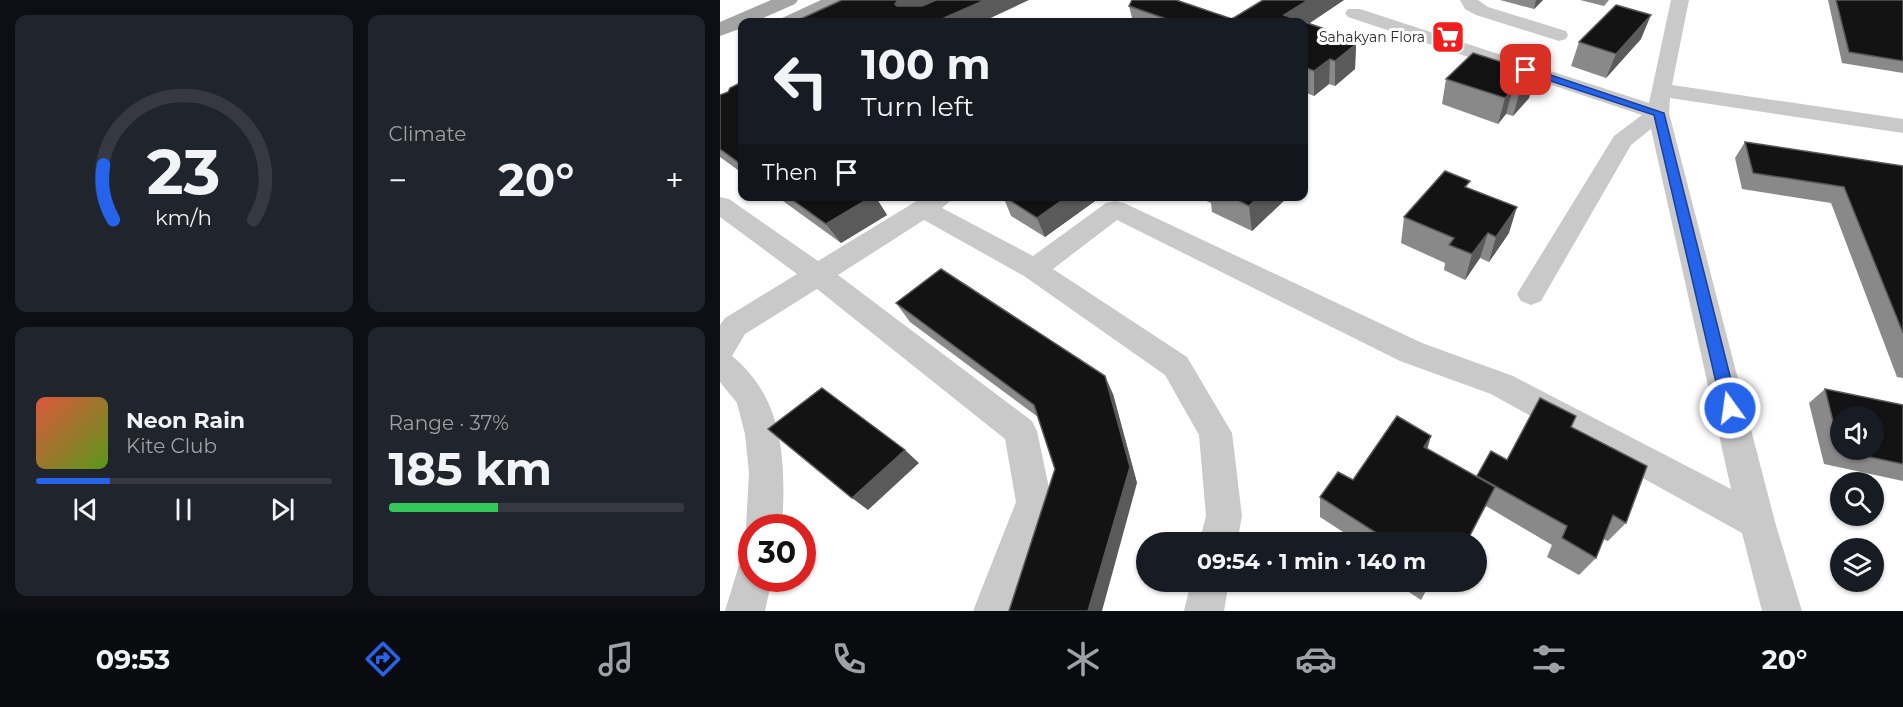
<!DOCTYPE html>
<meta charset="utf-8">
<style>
:root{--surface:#171b24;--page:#20242c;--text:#f1f3f6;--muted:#9ea1a6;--line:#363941;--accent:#2563eb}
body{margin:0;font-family:Montserrat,sans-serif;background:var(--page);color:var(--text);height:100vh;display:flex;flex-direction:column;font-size:22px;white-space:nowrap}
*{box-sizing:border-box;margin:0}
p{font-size:20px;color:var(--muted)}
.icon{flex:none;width:33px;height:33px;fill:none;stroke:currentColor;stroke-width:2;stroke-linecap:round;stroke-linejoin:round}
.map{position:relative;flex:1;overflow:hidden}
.side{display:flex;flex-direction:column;gap:15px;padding:15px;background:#0d0f14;width:720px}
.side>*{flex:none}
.banner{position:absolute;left:18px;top:18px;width:570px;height:183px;border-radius:12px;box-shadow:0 2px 4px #0004;background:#171b24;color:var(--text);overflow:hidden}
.buttons{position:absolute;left:1110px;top:406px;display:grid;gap:12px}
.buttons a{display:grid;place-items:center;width:54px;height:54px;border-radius:50%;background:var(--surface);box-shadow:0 2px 4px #0004;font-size:30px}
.speed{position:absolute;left:18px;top:514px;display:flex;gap:12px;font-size:30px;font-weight:700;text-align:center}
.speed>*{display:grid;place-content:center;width:78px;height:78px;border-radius:50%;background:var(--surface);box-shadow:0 2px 4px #0004;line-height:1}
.speed .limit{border:9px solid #d22;background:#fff;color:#111}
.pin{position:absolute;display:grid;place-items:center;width:51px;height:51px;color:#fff;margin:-26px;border-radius:12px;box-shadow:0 3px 9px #0006}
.me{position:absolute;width:66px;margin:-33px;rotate:346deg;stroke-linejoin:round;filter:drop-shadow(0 0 4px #0008)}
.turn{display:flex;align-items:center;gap:21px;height:126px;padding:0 24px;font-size:27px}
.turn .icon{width:78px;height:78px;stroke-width:2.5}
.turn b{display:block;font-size:42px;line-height:51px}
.then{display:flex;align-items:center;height:57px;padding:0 24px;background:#0003;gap:12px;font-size:22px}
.big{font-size:45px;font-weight:700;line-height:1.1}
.side .card{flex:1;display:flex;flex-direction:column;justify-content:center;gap:9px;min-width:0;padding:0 21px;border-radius:12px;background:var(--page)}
.side .dial{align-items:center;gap:0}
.dial svg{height:156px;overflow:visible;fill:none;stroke:var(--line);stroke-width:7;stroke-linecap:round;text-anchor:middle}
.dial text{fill:var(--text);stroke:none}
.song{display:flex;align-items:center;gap:18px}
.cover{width:72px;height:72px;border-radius:9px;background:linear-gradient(135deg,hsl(10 70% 55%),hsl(90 70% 35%))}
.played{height:6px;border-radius:3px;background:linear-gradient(90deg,var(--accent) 25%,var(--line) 25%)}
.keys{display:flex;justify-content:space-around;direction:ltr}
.heat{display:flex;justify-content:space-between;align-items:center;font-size:33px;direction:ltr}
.charge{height:9px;border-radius:4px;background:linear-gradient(90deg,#34c759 37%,var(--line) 0)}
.side .tiles{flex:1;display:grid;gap:15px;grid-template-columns:repeat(2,1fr)}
.trip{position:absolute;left:416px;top:532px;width:351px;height:60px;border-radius:30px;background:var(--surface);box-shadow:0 2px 4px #0004;font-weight:700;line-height:60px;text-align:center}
.tab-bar{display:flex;height:96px;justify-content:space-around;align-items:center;background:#090b0e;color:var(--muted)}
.tab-bar .icon{width:42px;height:42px}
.tab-bar .selected{color:var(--accent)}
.tab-bar b{font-size:27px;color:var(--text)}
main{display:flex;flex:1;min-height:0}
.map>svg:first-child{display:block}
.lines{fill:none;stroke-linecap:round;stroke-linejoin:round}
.minor{fill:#c9c9c9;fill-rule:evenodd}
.major{fill:#a4a4a4;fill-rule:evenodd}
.wall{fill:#898989}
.shaded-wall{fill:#5a5a5a}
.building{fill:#131313;stroke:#5a5a5a;stroke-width:1.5}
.route{fill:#2563eb;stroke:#184099;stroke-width:1.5}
.labels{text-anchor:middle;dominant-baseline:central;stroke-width:6;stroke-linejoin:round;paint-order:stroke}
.far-poi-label{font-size:14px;fill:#2c2c2c;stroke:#fff;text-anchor:end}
</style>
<main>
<section class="side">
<div class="tiles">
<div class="card dial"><svg viewBox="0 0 100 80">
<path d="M14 69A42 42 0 1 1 86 69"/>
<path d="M14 69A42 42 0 0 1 9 41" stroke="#2563eb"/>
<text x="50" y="56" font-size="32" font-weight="700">23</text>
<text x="50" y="72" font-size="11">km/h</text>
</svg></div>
<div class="card"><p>Climate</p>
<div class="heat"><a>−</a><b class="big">20°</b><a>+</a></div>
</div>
<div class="card">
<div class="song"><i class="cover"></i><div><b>Neon Rain</b><p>Kite Club</p></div></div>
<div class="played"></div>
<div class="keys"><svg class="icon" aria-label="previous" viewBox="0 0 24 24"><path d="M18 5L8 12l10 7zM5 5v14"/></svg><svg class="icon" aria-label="pause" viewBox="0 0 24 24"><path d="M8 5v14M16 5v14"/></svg><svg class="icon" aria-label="next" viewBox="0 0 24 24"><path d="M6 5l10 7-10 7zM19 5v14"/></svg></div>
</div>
<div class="card"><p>Range · 37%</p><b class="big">185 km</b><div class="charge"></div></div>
</div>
</section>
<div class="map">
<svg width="1183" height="611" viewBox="0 0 1183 611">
<rect width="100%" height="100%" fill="#fff"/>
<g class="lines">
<!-- minor -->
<path class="minor" d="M740 0H758L768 7 846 31 848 35 846 39 839 41 756 15 745 9Z
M951 0H969L952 85 1183 119V133L950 98 949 113 1055 522 1082 611H1042L1022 533 771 394 680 361 397 220 333 269 467 357 512 433 522 516 517 543H479L486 516 479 435 445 375 304 276 204 220 118 275 312 421 317 431 332 502 293 611H253L296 502 285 439 97 289 25 334 12 356C65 399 66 464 62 528H32L31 541 26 528 29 473 25 434 17 403 0 382V325L5 318 77 274 0 217V197L9 199 98 261 205 196H236L222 208 313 256 386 203 395 201 404 203 702 343 793 376 1011 489 931 129 911 145 821 301 811 305 801 301 797 294 894 136 922 115 628 17 625 13 628 9H640L929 103Z
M32 560V579H52L45 611H5L19 565Z
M471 582H509L504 611H464Z"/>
<!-- major -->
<path class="major" d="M51 0H78L75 4 34 22H22V28L0 36V22Z
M101 0H128L125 4 85 22H59L62 18Z"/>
</g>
<!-- wall -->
<path class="wall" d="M412 0H456L512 19 543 0H624L589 23 605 29V34L636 44 635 69 615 86 609 84 594 96 584 92V22H413L409 6Z
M780 0H823L814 9Z
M860 0H889L884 6Z
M1108 0H1183V73L1122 63Z
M921 39 886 78 851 66 859 42Z
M816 73 809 98 793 116 786 114 778 124 722 104 726 79Z
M22 82V173L0 157V95L8 92Z
M1025 142 1183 166V378L1177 377 1111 203 1022 189 1015 158Z
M749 188 789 233 769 262 760 258 745 280 724 270 725 263 681 243 684 217Z
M56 196H155L167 215 121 243Z
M283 196H382L325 237 291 216Z
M481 196H569L532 231 492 212 491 203 482 199Z
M176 303 393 394 417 483 335 469 318 417 190 322Z
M1105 389 1183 405V481L1104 464 1089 403Z
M851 427 906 523 888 541 883 539 876 558 859 575 827 557 832 545 766 506 746 543H640L600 517V497L633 480 708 449 757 477 771 451 787 460Z
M674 582H710L701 600Z"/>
<!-- shaded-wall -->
<path class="shaded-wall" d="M178 0H224L188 16 175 4Z
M265 0H309L262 22H215Z
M588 0H624L584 27 564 15Z
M816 0H823L814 9Z
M931 15 921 39 886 78 896 54Z
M636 44 635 69 615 86V61Z
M610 59 609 84 594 96V71Z
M816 73 809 98 793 116 800 91Z
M793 89 786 114 778 124 785 98Z
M153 196H155L167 215 121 243 106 224Z
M348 196H382L325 237 317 218Z
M539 196H569L532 231 529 206Z
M797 207 789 233 769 262 776 237Z
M768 233 760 258 745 280 752 254Z
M385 376 393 394 417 483 382 611H368Z
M711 436 705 457 704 447Z
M185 450 199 463 148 510 132 498Z
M709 582H710L701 600 708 584Z"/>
<!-- building -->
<path class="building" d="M122 0H178L175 4 177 6H202L216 0H265L215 22H80L76 21Z
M412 0H456L512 19 543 0H588L564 15 605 29 601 32 636 44 615 61 610 59 594 71 584 67V22H455L409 6Z
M1116 0H1183V61L1129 52Z
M896 5 931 15 896 54 859 42Z
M753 53 816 73 800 91 793 89 785 98 726 79Z
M22 82V165L0 149V95L8 92 10 88Z
M1025 142 1183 166V333L1124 187 1033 173Z
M725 171 750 181 745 187 797 207 776 237 768 233 752 254 729 245 734 238 684 217Z
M67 196H153L106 224Z
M283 196H348L317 218Z
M510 196H539L529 206Z
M221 269 385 376 410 467 368 611H289L335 469 314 405 176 303Z
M102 388 185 450 132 498 48 429Z
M1105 389 1183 405V464L1121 451 1154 450V417H1120V449Z
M820 398 856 416 851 427 927 466 906 523 893 515 876 558 842 538 847 526 757 476 771 451 787 460Z
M677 416 711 436 704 447 775 487 746 543H739L732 539 730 543H672L600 497 618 472 633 480Z"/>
<!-- route -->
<path class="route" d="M803 68H810L944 113 1018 408 1015 413 1010 415 1004 413 1002 408 934 115 803 72Z"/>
<!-- icons -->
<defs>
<symbol id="supermarket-square" viewBox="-11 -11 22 22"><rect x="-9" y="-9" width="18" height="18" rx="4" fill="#f41d1e" stroke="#fff"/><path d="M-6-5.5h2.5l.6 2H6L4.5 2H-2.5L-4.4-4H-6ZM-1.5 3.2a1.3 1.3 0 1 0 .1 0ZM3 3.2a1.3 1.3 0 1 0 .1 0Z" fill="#fff"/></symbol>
</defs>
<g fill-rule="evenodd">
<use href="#supermarket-square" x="709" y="18" width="38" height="38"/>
</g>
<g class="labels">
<!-- far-poi labels -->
<g class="far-poi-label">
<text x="705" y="37">Sahakyan Flora</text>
</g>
</g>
</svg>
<div class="buttons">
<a><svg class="icon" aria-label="sound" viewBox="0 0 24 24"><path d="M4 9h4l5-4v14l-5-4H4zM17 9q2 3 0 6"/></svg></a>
<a><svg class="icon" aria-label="search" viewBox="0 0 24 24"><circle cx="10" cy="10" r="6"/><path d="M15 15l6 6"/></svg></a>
<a><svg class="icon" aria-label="layers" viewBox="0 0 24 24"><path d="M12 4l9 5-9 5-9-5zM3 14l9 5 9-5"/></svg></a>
</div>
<div class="speed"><div class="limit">30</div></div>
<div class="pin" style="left:806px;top:70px;background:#d93025"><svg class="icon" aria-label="arrive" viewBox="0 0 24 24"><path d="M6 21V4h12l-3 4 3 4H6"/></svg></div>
<svg class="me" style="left:1010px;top:408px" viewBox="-20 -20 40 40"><circle r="17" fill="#2563eb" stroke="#fff" stroke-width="3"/><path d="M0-11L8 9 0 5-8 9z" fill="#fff"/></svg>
<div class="trip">09:54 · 1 min · 140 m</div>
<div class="banner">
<div class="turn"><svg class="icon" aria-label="left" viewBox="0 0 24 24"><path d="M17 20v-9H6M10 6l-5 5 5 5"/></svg><div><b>100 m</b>Turn left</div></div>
<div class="then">Then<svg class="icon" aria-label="arrive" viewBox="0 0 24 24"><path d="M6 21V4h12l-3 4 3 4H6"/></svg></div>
</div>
</div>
</main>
<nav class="tab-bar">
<b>09:53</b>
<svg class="icon selected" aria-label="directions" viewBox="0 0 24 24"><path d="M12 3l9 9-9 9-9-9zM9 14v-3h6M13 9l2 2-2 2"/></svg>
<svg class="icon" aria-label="music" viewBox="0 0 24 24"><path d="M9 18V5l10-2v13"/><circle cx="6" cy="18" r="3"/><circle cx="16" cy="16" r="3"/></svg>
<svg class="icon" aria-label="phone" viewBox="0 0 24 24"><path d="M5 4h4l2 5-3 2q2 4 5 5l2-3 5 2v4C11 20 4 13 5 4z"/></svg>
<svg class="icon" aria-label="climate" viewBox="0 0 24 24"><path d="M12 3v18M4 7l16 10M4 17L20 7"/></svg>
<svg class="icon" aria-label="car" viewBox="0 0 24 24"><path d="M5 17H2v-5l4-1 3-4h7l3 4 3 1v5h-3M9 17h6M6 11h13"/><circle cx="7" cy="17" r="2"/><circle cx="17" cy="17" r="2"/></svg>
<svg class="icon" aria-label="filters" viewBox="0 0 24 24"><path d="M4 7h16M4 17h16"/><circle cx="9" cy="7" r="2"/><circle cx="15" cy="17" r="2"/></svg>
<b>20°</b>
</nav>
